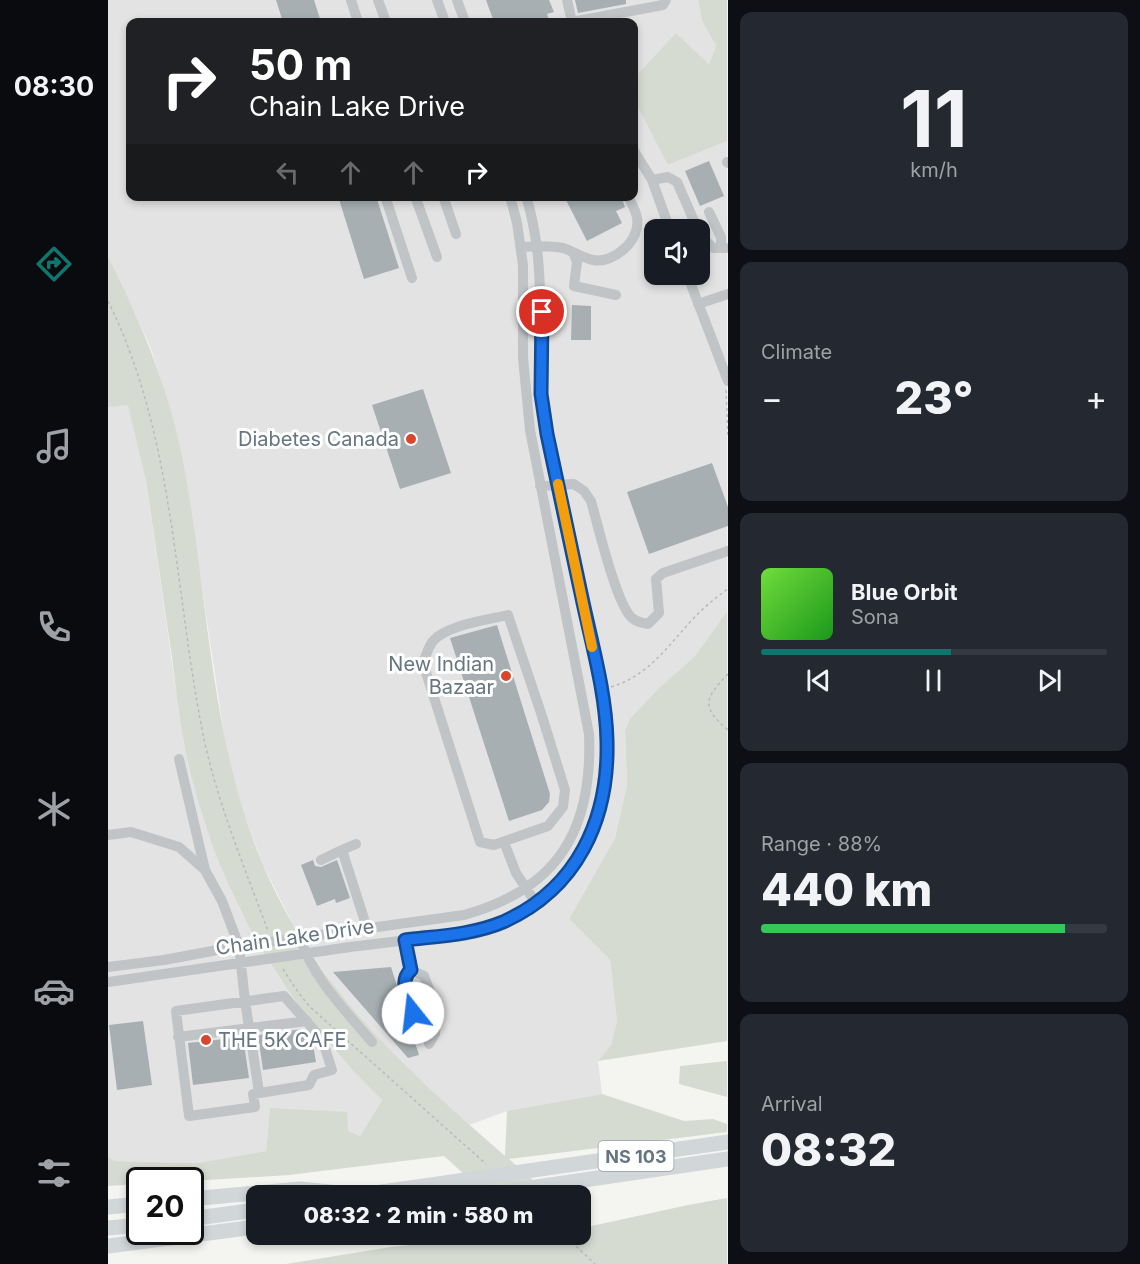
<!DOCTYPE html>
<meta charset="utf-8">
<style>
:root{--surface:#171b24;--page:#242831;--text:#f1f3f6;--muted:#9ea1a6;--line:#363941;--accent:#0f766e}
body{margin:0;font-family:Inter,sans-serif;background:var(--page);color:var(--text);height:100vh;display:flex;flex-direction:column;font-size:22px;white-space:nowrap}
*{box-sizing:border-box;margin:0}
p{font-size:20px;color:var(--muted)}
.icon{flex:none;width:33px;height:33px;fill:none;stroke:currentColor;stroke-width:2;stroke-linecap:round;stroke-linejoin:round}
.map{position:relative;flex:1;overflow:hidden}
.drawer{display:flex;flex-direction:column;gap:12px;padding:12px;background:#0d0f14;width:412px}
.drawer>*{flex:none}
.guide{position:absolute;left:18px;top:18px;width:512px;height:183px;border-radius:12px;box-shadow:0 3px 9px #0003;background:#202124;color:#fff;overflow:hidden}
.buttons{position:absolute;left:536px;top:219px;display:grid;gap:12px}
.buttons a{display:grid;place-items:center;width:66px;height:66px;border-radius:12px;background:var(--surface);box-shadow:0 3px 9px #0003;font-size:30px}
.speed{position:absolute;left:18px;top:1167px;display:flex;gap:12px;font-size:30px;font-weight:700;text-align:center}
.speed>*{display:grid;place-content:center;width:78px;height:78px;border-radius:50%;background:var(--surface);box-shadow:0 3px 9px #0003;line-height:1}
.speed .limit{border:3px solid #111;border-radius:9px;background:#fff;color:#111}
.pin{position:absolute;display:grid;place-items:center;width:51px;height:51px;color:#fff;margin:-26px;border:3px solid #fff;border-radius:50%;box-shadow:0 2px 6px #0007}
.me{position:absolute;width:66px;margin:-33px;rotate:344deg;stroke-linejoin:round;filter:drop-shadow(0 0 4px #0008)}
.turn{display:flex;align-items:center;gap:21px;height:126px;padding:0 24px;font-size:27px}
.turn .icon{width:78px;height:78px;stroke-width:2.5}
.turn b{display:block;font-size:42px;line-height:51px}
.lanes{display:flex;align-items:center;height:57px;padding:0 24px;background:#0003;justify-content:center;gap:30px;direction:ltr}
.lanes .off{opacity:.35}
.big{font-size:45px;font-weight:800;line-height:1.1}
.drawer .widget{flex:1;display:flex;flex-direction:column;justify-content:center;gap:9px;min-width:0;padding:0 21px;border-radius:12px;background:var(--page)}
.drawer .dial{align-items:center;gap:0}
.dial b{font-size:78px;line-height:1}
.song{display:flex;align-items:center;gap:18px}
.cover{width:72px;height:72px;border-radius:9px;background:linear-gradient(135deg,hsl(100 70% 55%),hsl(120 70% 35%))}
.played{height:6px;border-radius:3px;background:linear-gradient(90deg,var(--accent) 55%,var(--line) 55%)}
.keys{display:flex;justify-content:space-around;direction:ltr}
.heat{display:flex;justify-content:space-between;align-items:center;font-size:33px;direction:ltr}
.charge{height:9px;border-radius:4px;background:linear-gradient(90deg,#34c759 88%,var(--line) 0)}
.trip{position:absolute;left:138px;top:1185px;width:345px;height:60px;border-radius:12px;background:var(--surface);box-shadow:0 3px 9px #0003;font-weight:800;line-height:60px;text-align:center}
main{display:flex;flex:1;min-height:0}
.dock{display:flex;flex-direction:column;width:108px;justify-content:space-around;align-items:center;background:#090b0e;color:var(--muted)}
.dock .icon{width:42px;height:42px}
.dock .selected{color:var(--accent)}
.dock b{font-size:27px;color:var(--text)}
.map>svg:first-child{display:block}
.built{fill:#e2e3e2;fill-rule:evenodd}
.green{fill:#d6dbd2}
.building{fill:#a7afb3}
.lines{fill:none;stroke-linecap:round;stroke-linejoin:round}
.path{stroke:#b8bbbd;stroke-width:1.5;stroke-dasharray:3 3;stroke-linecap:butt}
.minor{stroke:#c0c4c7;stroke-width:10}
.highway{stroke:#d1d6d9;stroke-width:15}
.route-casing{stroke:#114b97;stroke-width:15}
.route{stroke:#1a73e8;stroke-width:10}
.slow{stroke:#f59e0b;stroke-width:10}
.poi-dot{fill:#da462c;stroke:#fff;stroke-width:2}
.labels{text-anchor:middle;dominant-baseline:central;stroke-width:6;stroke-linejoin:round;paint-order:stroke}
.shield{fill:#fff;stroke:#939fa6;stroke-width:1.5}
.shield-label{font-size:18px;font-weight:bold;fill:#657680}
.poi-label{font-size:20px;fill:#657680;stroke:#fff;text-anchor:end}
.street-label{font-size:20px;fill:#657680;stroke:#fff}
</style>
<main>
<nav class="dock">
<b>08:30</b>
<svg class="icon selected" aria-label="directions" viewBox="0 0 24 24"><path d="M12 3l9 9-9 9-9-9zM9 14v-3h6M13 9l2 2-2 2"/></svg>
<svg class="icon" aria-label="music" viewBox="0 0 24 24"><path d="M9 18V5l10-2v13"/><circle cx="6" cy="18" r="3"/><circle cx="16" cy="16" r="3"/></svg>
<svg class="icon" aria-label="phone" viewBox="0 0 24 24"><path d="M5 4h4l2 5-3 2q2 4 5 5l2-3 5 2v4C11 20 4 13 5 4z"/></svg>
<svg class="icon" aria-label="climate" viewBox="0 0 24 24"><path d="M12 3v18M4 7l16 10M4 17L20 7"/></svg>
<svg class="icon" aria-label="car" viewBox="0 0 24 24"><path d="M5 17H2v-5l4-1 3-4h7l3 4 3 1v5h-3M9 17h6M6 11h13"/><circle cx="7" cy="17" r="2"/><circle cx="17" cy="17" r="2"/></svg>
<svg class="icon" aria-label="filters" viewBox="0 0 24 24"><path d="M4 7h16M4 17h16"/><circle cx="9" cy="7" r="2"/><circle cx="15" cy="17" r="2"/></svg>
</nav>
<div class="map">
<svg width="620" height="1264" viewBox="0 0 620 1264">
<rect width="100%" height="100%" fill="#f4f4f1"/>
<!-- built -->
<path class="built" d="M0 0H590L594 21 608 46 601 64 568 33 560 165 619 141V611L587 656 552 687 517 731 519 785 507 838 461 919 502 960 509 1021 503 1046 490 1061 494 1094 399 1111 361 1125 290 1060 238 1003 190 934 156 867 134 809 119 755 79 487 69 435 57 391 42 346 0 256ZM22 22H525V196H22ZM546 230H591V274H546Z
M20 400 38 481 67 684 85 782 95 818 118 878 131 908 171 978 222 1046 274 1100 252 1136 162 1108 158 1151 89 1163 6 1161 0 1157V402Z"/>
<!-- green -->
<path class="green" d="M590 0H619V141L560 165 530 107 531 73 568 33 601 64 608 46 594 21Z
M0 256C32 321 60 385 74 456 103 603 100 757 168 893 223 1004 306 1076 397 1156L399 1111 494 1094 576 1121 605 1119 619 1124V1132L401 1159 442 1195H379L336 1156 181 1175 83 1181 32 1180 31 1184 0 1186V1157L7 1161 89 1163 158 1151 162 1108 239 1112 240 1131 252 1136 274 1100C180 1008 117 907 84 779 74 739 69 698 64 657 55 599 47 540 38 481L20 405 0 407Z
M619 611V1041L490 1061 503 1045 509 1021 502 960 461 919 507 838 519 785 517 731 522 719 552 687 587 656Z
M619 1061V1097L571 1084 572 1066Z
M619 1198V1264H178L283 1247 400 1235 472 1234 473 1222 479 1227 580 1205Z"/>
<!-- building -->
<path class="building" d="M168 0H206L213 22H175Z
M378 0H441L446 12 439 14 442 22H386Z
M467 0H518V4L470 13Z
M601 161 616 196 592 206 577 171Z
M230 196H268L291 268 256 279Z
M456 196H513L517 207 508 211 514 223 479 241Z
M464 305 483 306V340H463Z
M315 389 343 473 292 489 264 405Z
M604 463 620 507V526L541 554 519 492Z
M389 625 442 794 441 802 434 810 401 821 342 638Z
M205 860 207 866 213 867 229 860 242 898 228 903 227 899 209 906 193 865Z
M283 967 311 1055 300 1058 225 972Z
M35 1021 44 1085 9 1090 1 1025Z
M195 1029 204 1039 208 1062 155 1070 150 1035Z
M135 1037 141 1078 85 1085 80 1043Z"/>
<g class="lines">
<!-- path -->
<path class="path" d="M0 301C65 432 66 582 93 724 106 795 135 863 160 931
M618 390 620 437
M620 674C596 699 593 707 620 730
M503 687C540 676 559 647 584 620 595 608 607 598 620 589
M175 969 190 992 202 1007 378 1164
M455 1234 487 1264"/>
<!-- minor -->
<path class="minor" d="M243 0 250 22
M270 0 278 22
M329 0 337 22
M349 0 357 22
M459 0 464 22
M464 22 555 5 558 0
M525 149 544 180 562 230
M619 162 620 163
M544 180 560 177 569 182 590 230
M277 196 304 278
M307 196 329 257
M335 196 348 234
M601 212 613 237V248
M591 231 595 238 605 248H618
M413 247C426 246 441 245 455 248 465 251 474 258 485 260 506 264 533 240 529 218 528 210 523 203 520 196
M465 252 469 262 466 286 508 295
M579 274 620 381
M590 304 620 294
M432 486 466 484 476 491 483 501C490 526 508 602 523 617 528 622 534 623 540 624L551 613 548 579 555 573 620 551
M400 615 433 713 457 790 455 807 440 826 386 845 372 842 315 663C318 656 320 647 325 641 339 625 379 620 400 615Z
M71 759 97 870
M0 835 23 832 71 847 97 870 114 901 131 946 137 1001 151 1092
M396 842 408 873 428 903
M234 850 248 844
M213 860 234 850 259 928
M192 938C205 978 237 1010 264 1042
M297 940 303 970 316 976 321 989 328 1022 327 1034 321 1044
M0 967 56 960 131 946 356 915C450 889 485 830 481 734L422 430 415 358V265L409 223 402 196
M303 970C291 981 301 999 305 1013
M0 982 242 947 358 933C457 909 498 842 499 743 499 703 487 661 479 622 470 578 461 533 451 489 447 470 442 450 439 431 426 353 442 273 418 196
M176 996 214 1039 224 1070 206 1075 201 1085 145 1094 147 1107 81 1116 68 1011Z
M70 1037 199 1021"/>
<!-- highway -->
<path class="highway" d="M246 1196 620 1142
M366 1196 620 1159
M82 1199 192 1189 251 1195
M0 1207 32 1204
M82 1219 148 1210
M0 1228 32 1225
M0 1246 148 1227"/>
</g>
<g class="lines">
<defs>
<path id="route" d="M305 1013C301 999 290 981 303 970L297 940C330 936 364 935 395 922 469 889 501 820 499 741 498 693 484 645 474 598 463 544 451 489 439 434L433 394 434 312"/>
</defs>
<!-- route casing -->
<use href="#route" class="route-casing"/>
<!-- route -->
<use href="#route" class="route"/>
<!-- slow -->
<path class="slow" d="M450 484 484 647"/>
</g>
<!-- markers -->
<g class="poi-dot">
<circle cx="303" cy="439" r="6"/>
<circle cx="398" cy="676" r="6"/>
<circle cx="98" cy="1040" r="6"/>
</g>
<g class="labels">
<!-- shield labels -->
<rect class="shield" x="490.5" y="1141" width="75" height="30" rx="4.5"/>
<g class="shield-label">
<text x="528" y="1156">NS 103</text>
</g>
<!-- poi labels -->
<g class="poi-label">
<text x="291" y="439">Diabetes Canada</text>
<text x="386" y="664">New Indian<tspan x="386" dy="23">Bazaar</tspan></text>
<text x="110" y="1040" text-anchor="start">THE 5K CAFE</text>
</g>
<!-- street labels -->
<g class="street-label">
<text transform="translate(187 937) rotate(-8)">Chain Lake Drive</text>
</g>
</g>
</svg>
<div class="buttons">
<a><svg class="icon" aria-label="sound" viewBox="0 0 24 24"><path d="M4 9h4l5-4v14l-5-4H4zM17 9q2 3 0 6"/></svg></a>
</div>
<div class="speed"><div class="limit">20</div></div>
<div class="pin" style="left:434px;top:312px;background:#d93025"><svg class="icon" aria-label="arrive" viewBox="0 0 24 24"><path d="M6 21V4h12l-3 4 3 4H6"/></svg></div>
<svg class="me" style="left:305px;top:1013px" viewBox="-20 -20 40 40"><circle r="19" fill="#fff"/><path d="M0-13L10 11 0 6-10 11z" fill="#1a73e8"/></svg>
<div class="trip">08:32 · 2 min · 580 m</div>
<div class="guide">
<div class="turn"><svg class="icon" aria-label="right" viewBox="0 0 24 24"><path d="M7 20v-9h11M14 6l5 5-5 5"/></svg><div><b>50 m</b>Chain Lake Drive</div></div>
<div class="lanes"><svg class="icon off" aria-label="left" viewBox="0 0 24 24"><path d="M17 20v-9H6M10 6l-5 5 5 5"/></svg><svg class="icon off" aria-label="ahead" viewBox="0 0 24 24"><path d="M12 20V5M6 11l6-6 6 6"/></svg><svg class="icon off" aria-label="ahead" viewBox="0 0 24 24"><path d="M12 20V5M6 11l6-6 6 6"/></svg><svg class="icon" aria-label="right" viewBox="0 0 24 24"><path d="M7 20v-9h11M14 6l5 5-5 5"/></svg></div>
</div>
</div>
<section class="drawer">
<div class="widget dial"><b>11</b><p>km/h</p></div>
<div class="widget"><p>Climate</p>
<div class="heat"><a>−</a><b class="big">23°</b><a>+</a></div>
</div>
<div class="widget">
<div class="song"><i class="cover"></i><div><b>Blue Orbit</b><p>Sona</p></div></div>
<div class="played"></div>
<div class="keys"><svg class="icon" aria-label="previous" viewBox="0 0 24 24"><path d="M18 5L8 12l10 7zM5 5v14"/></svg><svg class="icon" aria-label="pause" viewBox="0 0 24 24"><path d="M8 5v14M16 5v14"/></svg><svg class="icon" aria-label="next" viewBox="0 0 24 24"><path d="M6 5l10 7-10 7zM19 5v14"/></svg></div>
</div>
<div class="widget"><p>Range · 88%</p><b class="big">440 km</b><div class="charge"></div></div>
<div class="widget"><p>Arrival</p><b class="big">08:32</b></div>
</section>
</main>
